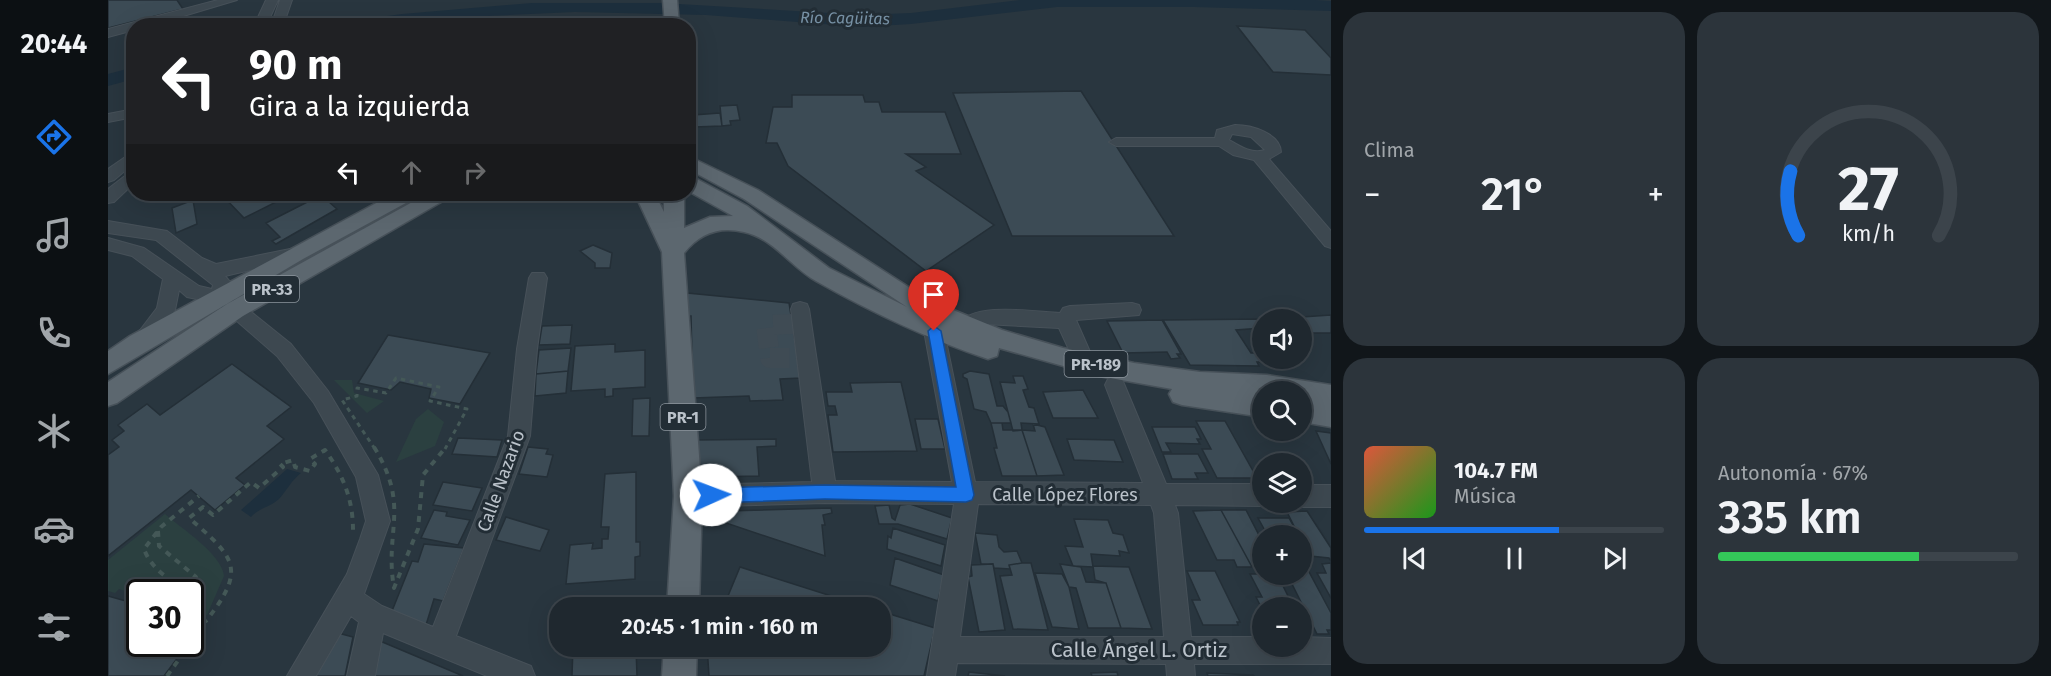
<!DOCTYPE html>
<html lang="es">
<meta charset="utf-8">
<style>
:root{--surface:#1f282f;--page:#2c343b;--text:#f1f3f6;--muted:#a1a6aa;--line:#3c444b;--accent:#1a73e8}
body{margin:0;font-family:"Fira Sans",sans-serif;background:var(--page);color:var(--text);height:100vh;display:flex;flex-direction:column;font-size:22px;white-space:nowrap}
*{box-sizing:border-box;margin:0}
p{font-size:20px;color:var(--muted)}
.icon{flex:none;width:33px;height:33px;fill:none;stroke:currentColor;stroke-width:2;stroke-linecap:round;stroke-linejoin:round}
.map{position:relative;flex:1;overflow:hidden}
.sheet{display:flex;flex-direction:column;gap:12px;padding:12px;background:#11161a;width:720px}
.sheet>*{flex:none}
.hud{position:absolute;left:18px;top:18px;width:570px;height:183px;border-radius:24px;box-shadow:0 6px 24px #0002,0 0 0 2px var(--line);background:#202124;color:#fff;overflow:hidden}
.controls{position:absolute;left:1144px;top:309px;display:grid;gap:12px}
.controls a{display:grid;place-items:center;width:60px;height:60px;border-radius:50%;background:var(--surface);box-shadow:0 6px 24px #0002,0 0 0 2px var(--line);font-size:30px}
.speed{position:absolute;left:18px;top:579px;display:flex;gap:12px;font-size:30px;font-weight:700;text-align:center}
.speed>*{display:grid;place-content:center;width:78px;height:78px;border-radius:50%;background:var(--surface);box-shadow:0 6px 24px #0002,0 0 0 2px var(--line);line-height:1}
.speed .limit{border:3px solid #111;border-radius:9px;background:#fff;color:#111}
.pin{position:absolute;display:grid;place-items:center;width:51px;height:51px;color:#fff;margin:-62px -26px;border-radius:50% 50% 50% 0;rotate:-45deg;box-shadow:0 0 6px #0007}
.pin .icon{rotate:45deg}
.me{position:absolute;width:66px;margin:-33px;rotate:88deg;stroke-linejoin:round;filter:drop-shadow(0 0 4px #0008)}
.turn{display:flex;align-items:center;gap:21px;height:126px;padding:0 24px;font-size:27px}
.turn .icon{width:78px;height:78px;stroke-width:2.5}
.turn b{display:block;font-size:42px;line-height:51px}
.lanes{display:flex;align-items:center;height:57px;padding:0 24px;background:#0003;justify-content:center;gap:30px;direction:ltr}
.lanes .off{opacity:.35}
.big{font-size:45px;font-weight:600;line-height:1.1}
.sheet .card{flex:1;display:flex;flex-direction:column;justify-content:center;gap:9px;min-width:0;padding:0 21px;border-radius:24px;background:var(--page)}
.sheet .dial{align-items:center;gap:0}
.dial svg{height:156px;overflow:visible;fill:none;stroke:var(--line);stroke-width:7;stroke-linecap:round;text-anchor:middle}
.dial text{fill:var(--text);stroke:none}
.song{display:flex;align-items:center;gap:18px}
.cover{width:72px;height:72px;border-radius:9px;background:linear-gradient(135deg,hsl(10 70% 55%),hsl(120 70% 35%))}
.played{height:6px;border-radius:3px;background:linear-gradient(90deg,var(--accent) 65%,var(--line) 65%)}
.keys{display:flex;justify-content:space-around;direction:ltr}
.heat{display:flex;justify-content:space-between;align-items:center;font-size:33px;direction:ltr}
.charge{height:9px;border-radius:4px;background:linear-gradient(90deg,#34c759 67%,var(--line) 0)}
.sheet .tiles{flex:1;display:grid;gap:12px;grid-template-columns:repeat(2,1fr)}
.trip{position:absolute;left:441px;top:597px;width:342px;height:60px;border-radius:24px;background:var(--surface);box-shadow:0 6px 24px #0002,0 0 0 2px var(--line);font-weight:600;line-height:60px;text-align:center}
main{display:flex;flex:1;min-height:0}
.tabs{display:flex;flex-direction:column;width:108px;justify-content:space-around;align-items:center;background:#0c1013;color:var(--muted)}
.tabs .icon{width:42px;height:42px}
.tabs .active{color:var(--accent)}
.tabs b{font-size:27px;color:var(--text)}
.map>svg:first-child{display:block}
.green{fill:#2b4040}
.water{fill:#1d2f3d}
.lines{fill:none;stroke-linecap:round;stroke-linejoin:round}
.river{fill:#1d2f3d;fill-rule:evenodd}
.building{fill:#3c4b55;stroke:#242f37;stroke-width:1.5}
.minor-tunnel{stroke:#3f4b54;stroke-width:20;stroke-dasharray:20 10;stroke-linecap:butt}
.minor-casing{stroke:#475159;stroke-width:2}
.major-casing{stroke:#475159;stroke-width:3}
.path-far1{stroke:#445857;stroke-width:3;stroke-dasharray:4.5 4.5;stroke-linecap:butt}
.path{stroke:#445857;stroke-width:4;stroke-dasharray:6 6;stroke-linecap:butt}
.minor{fill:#3d4850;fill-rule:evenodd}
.major{fill:#5c676f;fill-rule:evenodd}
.route{fill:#1a73e8;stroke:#114b97;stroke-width:1.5}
.labels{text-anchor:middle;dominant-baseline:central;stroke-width:6;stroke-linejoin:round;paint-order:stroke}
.far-water-label{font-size:16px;font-style:italic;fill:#7791a5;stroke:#222d35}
.shield{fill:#222d35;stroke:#8c959d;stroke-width:1.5}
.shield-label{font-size:16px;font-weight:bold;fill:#bac2ca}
.street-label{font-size:18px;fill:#bac2ca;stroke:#222d35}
.near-street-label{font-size:21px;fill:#bac2ca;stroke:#222d35}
</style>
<main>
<nav class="tabs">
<b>20:44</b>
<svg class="icon active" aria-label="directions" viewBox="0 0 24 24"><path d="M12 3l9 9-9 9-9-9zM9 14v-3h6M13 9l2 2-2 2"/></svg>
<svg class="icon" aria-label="music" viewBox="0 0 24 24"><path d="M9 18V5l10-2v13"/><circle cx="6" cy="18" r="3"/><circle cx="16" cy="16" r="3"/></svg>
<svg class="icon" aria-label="phone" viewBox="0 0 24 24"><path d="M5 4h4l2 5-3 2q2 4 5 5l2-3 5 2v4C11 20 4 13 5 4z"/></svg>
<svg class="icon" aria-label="climate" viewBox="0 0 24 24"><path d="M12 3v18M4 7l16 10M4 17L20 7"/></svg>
<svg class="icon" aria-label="car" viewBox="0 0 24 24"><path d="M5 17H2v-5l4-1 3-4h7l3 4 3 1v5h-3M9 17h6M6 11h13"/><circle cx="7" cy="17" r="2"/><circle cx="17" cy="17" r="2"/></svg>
<svg class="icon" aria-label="filters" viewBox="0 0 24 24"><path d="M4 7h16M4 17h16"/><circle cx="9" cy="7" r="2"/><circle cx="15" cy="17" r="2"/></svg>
</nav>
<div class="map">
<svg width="1223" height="676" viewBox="0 0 1223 676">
<rect width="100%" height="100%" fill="#29363f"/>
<!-- green -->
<path class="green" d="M226 380H244L246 393 276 401 259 413Z
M320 409 336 422 327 446 288 462 308 419Z
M57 514C74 529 114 554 116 576L99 615 83 610 82 592H32L31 596 11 589 7 593 0 591V560Z"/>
<!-- water -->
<path class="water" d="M179 469 193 473C183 481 179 490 171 499 162 507 151 508 143 517L133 510Z"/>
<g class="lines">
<!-- river -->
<path class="river" d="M912 0H1207L1223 1V11L1086 7H949L803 24 754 27 598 15 467 12 380 16 291 26H242L251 20 294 14 424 3H554L754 15 803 13Z
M26 67V79L0 86V74Z"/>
</g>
<!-- building -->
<path class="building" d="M0 0H69L75 9 0 28Z
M1129 26 1197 30 1223 58V75L1165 72Z
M973 91 1066 236H904L845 93Z
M684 95H755L757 102H771L774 112H837L853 154H798L818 167 808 171 886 225 818 271 680 166 669 143H658L665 107H684Z
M629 105 632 120 622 121 623 125 614 126 612 106Z
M612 113 614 126 586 127 585 115Z
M113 194H162L170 201 136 218Z
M213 195 229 209 168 244 164 241 172 237 158 223Z
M85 200 89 224 68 233 64 208Z
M485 245 504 253 502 268H487V263L472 251Z
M579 293 681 303 693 378 672 379 675 400 642 401 641 396 585 398 583 316H579Z
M1223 315V333H1194V320L1164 319Z
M1158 319 1155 320V328L1128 330 1143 353H1152L1157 362H1149L1151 366 1082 365 1055 320Z
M1054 320 1073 354H1069L1072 358 1063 359 1059 352 1015 353 999 321Z
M464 325 462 344 431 345 434 326Z
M280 335 382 353 352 404 321 398 323 389 292 382 283 390 250 383Z
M507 344V352L537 350V387L505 389V396L497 397V389L463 391 467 346Z
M463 348 460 371 428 374 431 350Z
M124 364 183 407 159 426 176 439 128 478 137 485 107 510 83 490 0 556V455L11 447 4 440 16 431 10 425 39 404 52 415Z
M460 371 458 393 427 396 428 374Z
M862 371 881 374 889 406H895L900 412 903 423H883L878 412 866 409 859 379 855 377V374Z
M905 376H915L920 389 915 390 921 407 926 408 931 424 913 423 914 430 905 431 892 382 907 383Z
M793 382 809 451 725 452 720 415H729L727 406H720L718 392H744L742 383Z
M975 390 990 418H945L935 392Z
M542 398 541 436H524L525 399Z
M807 419H830L837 449H813Z
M1088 421H1117L1149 478H1109L1094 449H1103Z
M883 423H894L895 430H914L929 476H894L886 448H889Z
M925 424 937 427 956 475 929 476 914 430 927 431Z
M1044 427H1087L1093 439H1089L1092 444 1058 443 1063 452H1054Z
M1208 431 1223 433V464Z
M350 438 394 440 389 457 344 454Z
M668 439V446L649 447 651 476 603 477V481H587V440Z
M959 439 1006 440 1015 462 966 460Z
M420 447 440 449 438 454 445 455 439 477 411 474Z
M1055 454H1090L1100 473H1087L1090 479H1064Z
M528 472V542H532V556L527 557V579L458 584 462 545 485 543 484 549 494 548V539H500L501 527H493L497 474Z
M335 482 374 488 364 511 325 505Z
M802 504 844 518 839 539 790 524H771L767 506 781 505 784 518 787 520 792 505Z
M723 508 724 513 715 515 717 525H714L717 556 618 523 614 514 617 511Z
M326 510 339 512 338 516 362 520 350 545 313 538Z
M1113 510H1138L1155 543V551H1145L1152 566 1144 567Z
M1113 510 1144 567H1129L1126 560H1109L1085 511Z
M1199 511 1223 548V561L1221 558 1202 556 1194 542V536H1191L1179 512Z
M398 517 441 530 432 551 388 540Z
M1150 518H1181L1191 536H1160Z
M966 519 1000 520 1005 533 1015 535 1021 553 1011 551 1012 556 983 554 985 567 965 566 957 546 975 547Z
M785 528 837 545 833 566 779 549 780 536 783 538Z
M867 533 889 535 891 547 896 552 909 551 914 563 901 565 902 569 886 568 885 564H873Z
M1194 542 1202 556 1203 559H1194Z
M316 544 356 548 335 601 326 599 318 625 284 611 304 561 310 562Z
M787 558 836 575 830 601 782 585Z
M914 563H923L940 630 905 629 892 576 904 575 901 565Z
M1223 563V598L1209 573H1218L1214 564Z
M885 564 897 630 871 632 860 577 864 576 863 565Z
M952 564 973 567 978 582 998 583 1013 628H980L968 588 961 587Z
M985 566 1021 567 1044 629 1013 628 998 583 987 580Z
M632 567 761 608H615Z
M1194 570H1200L1223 613V630H1219L1221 634H1209L1179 574H1194Z
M1079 571H1107L1132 622H1129L1130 625H1095L1084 600H1092Z
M927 573 954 574 961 587 971 629 944 627Z
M1142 574H1169L1186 608H1155V611L1148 597H1154Z
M0 596 32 605V644H80L56 676H0Z
M525 601V608H468V605Z
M772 611 827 628 816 676H601L599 646H772Z
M230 633 245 637 237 676H204Z
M272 641 355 676H264Z
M465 646H532L528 648 529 676H464Z
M861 672 897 676H860Z
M1009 672 1010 676H984L983 673Z
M1099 673 1145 675 1146 676H1100Z"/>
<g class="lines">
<!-- minor-tunnel -->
<path class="minor-tunnel" d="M685 324 658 325 662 358H690"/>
<defs>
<path id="minor" d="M110 0H129L42 26H26V30L0 37V29Z
M158 0H170L158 26H146Z
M172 0H184L175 26H163Z
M26 109V117L0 122V114Z
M1127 125C1143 125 1172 133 1173 152L1161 159 1223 231V248L1217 246 1146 160 1125 155 1111 146H1008L1001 142 1008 138H1107L1109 130ZM1124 134 1143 137 1157 150C1144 154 1133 147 1121 140Z
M26 151V163L6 180 0 182V169Z
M26 169V183L6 202 0 203V189Z
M0 221 59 231 94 258 108 264 187 248 193 250 196 254 193 258 117 276 123 283 122 295 183 344 220 391 270 475 282 521 256 594 274 606 325 627 400 436 409 349 421 278 424 273H436L439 278 429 349 422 436 348 636 423 666 427 676H379L275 633 267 676H239L251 622 243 616 208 676H179L239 574 252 539 258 521 248 477 206 403 169 356 108 303 79 297 71 290 67 310 40 347 33 350 26 347 23 342 49 308 55 279 24 256 0 250V238L36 248 91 286 104 289 105 285 48 240 0 233Z
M692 302 699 304 701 309 727 481 844 482 816 331 819 326 826 324 833 326 836 331 867 482 1035 483 997 385 1000 379 1007 377 1014 379 1058 484H1155V502H1163L1155 506 1067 505 1070 513 1083 637H1155V646H1194V637L1223 638V664H1086L1087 676H1059L1058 664 849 663 847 676H819L846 504 717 503 580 507 572 504 568 496 572 488 580 485 704 482 683 309 685 304ZM870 504 1043 505 1046 513 1056 637H852Z
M1024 303 1031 305 1033 310 1031 315 968 320 986 361 983 367 976 369 969 367 951 328 876 324 860 332 853 330 850 325C864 301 927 312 952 313L955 308 962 306Z
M1194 485H1223V507H1194L1186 504 1194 502Z"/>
<path id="major" d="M555 0H569L571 26H557Z
M580 156 650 190 802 288 833 305 894 330 955 348 1026 363 1092 372 1159 375 1223 385V427L1194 422V392H1155V417L1074 405 1065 402 1061 394 1064 389 991 376 891 348 889 356 880 359C820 339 763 312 708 281 683 267 665 238 636 232 611 226 592 233 576 253L594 496 591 608H559L566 496 554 252 527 194H547L556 212V194H576V228L602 217 625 216 580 191V176L587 178 639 206 721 268 799 307 636 199 580 169Z
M285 194H310L307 198 195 259 0 374V351L22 336Z
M319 194H343L340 198 135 316 9 403 0 406V382L119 304Z
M556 646H589L588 676H554Z"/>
</defs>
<!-- minor casing -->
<use href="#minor" class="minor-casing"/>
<!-- major casing -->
<use href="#major" class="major-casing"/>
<!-- path-far1 -->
<path class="path-far1" d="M267 449 234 400 249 396V388L278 393 288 378 331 387 322 401 359 409 337 449"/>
<!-- path -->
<path class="path" d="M266 447C303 507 276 530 286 588L310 529 315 475 338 447
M50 531 51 546 88 577 86 588C66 586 43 569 36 549L53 527 91 496
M82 616 98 621C140 568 126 557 81 518L95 507 105 515 143 482 151 488 175 467 172 464 185 460 187 467 202 471 207 464 202 459 217 450C235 475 245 499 245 530
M82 629 90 631 82 643
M59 676 82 644"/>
<!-- minor -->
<use href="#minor" class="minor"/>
<!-- major -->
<use href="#major" class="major"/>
</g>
<!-- route -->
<path class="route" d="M826 326 833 331 866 495 864 500 858 502 717 499 603 503 597 501 595 495 597 490 603 488 717 485 848 487 820 331Z"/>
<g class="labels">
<!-- far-water labels -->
<g class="far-water-label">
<text transform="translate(737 18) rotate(1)">Río Cagüitas</text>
</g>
<!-- shield labels -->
<g class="shield">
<rect x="137" y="276" width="54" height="26" rx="4.5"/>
<rect x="956.5" y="351" width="63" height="26" rx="4.5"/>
<rect x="552.5" y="404" width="45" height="26" rx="4.5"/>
</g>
<g class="shield-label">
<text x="164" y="289">PR-33</text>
<text x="988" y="364">PR-189</text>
<text x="575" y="417">PR-1</text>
</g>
<!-- street labels -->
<g class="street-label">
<text transform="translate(393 481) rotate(-70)">Calle Nazario</text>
<text x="957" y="495">Calle López Flores</text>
</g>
<!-- near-street labels -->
<g class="near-street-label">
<text x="1031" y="650">Calle Ángel L. Ortiz</text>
</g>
</g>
</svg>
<div class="controls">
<a><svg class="icon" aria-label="sound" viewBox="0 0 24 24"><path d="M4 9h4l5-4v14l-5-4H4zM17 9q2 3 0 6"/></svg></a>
<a><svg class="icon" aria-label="search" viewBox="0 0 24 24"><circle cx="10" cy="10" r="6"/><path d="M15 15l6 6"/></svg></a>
<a><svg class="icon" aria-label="layers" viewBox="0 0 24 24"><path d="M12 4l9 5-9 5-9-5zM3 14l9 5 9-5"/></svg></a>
<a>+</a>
<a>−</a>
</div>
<div class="speed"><div class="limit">30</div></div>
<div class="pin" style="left:826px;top:331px;background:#d93025"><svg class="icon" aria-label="arrive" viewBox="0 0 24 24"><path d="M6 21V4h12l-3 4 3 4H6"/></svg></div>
<svg class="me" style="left:603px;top:495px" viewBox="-20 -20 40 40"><circle r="19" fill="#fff"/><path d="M0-13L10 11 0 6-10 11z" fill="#1a73e8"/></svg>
<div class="trip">20:45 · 1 min · 160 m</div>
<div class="hud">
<div class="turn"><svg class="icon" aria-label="left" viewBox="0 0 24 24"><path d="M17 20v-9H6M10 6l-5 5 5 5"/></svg><div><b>90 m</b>Gira a la izquierda</div></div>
<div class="lanes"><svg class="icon" aria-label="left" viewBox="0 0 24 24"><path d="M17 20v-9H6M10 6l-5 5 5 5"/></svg><svg class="icon off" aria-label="ahead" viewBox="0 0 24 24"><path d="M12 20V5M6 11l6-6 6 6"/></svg><svg class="icon off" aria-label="right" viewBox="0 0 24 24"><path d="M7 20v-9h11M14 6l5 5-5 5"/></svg></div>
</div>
</div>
<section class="sheet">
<div class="tiles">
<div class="card"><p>Clima</p>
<div class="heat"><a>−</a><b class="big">21°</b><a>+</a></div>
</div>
<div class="card dial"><svg viewBox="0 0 100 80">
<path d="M14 69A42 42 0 1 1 86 69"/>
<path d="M14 69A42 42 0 0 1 10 36" stroke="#1a73e8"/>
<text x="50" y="56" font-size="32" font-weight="700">27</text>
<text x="50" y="72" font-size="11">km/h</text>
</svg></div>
<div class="card">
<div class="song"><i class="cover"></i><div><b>104.7 FM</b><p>Música</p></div></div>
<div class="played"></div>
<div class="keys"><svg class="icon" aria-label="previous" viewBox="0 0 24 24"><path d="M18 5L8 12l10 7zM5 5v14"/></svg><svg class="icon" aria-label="pause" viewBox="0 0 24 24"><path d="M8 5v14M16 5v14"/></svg><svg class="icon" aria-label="next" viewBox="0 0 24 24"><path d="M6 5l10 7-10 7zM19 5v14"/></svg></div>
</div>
<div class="card"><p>Autonomía · 67%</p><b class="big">335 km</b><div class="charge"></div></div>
</div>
</section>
</main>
